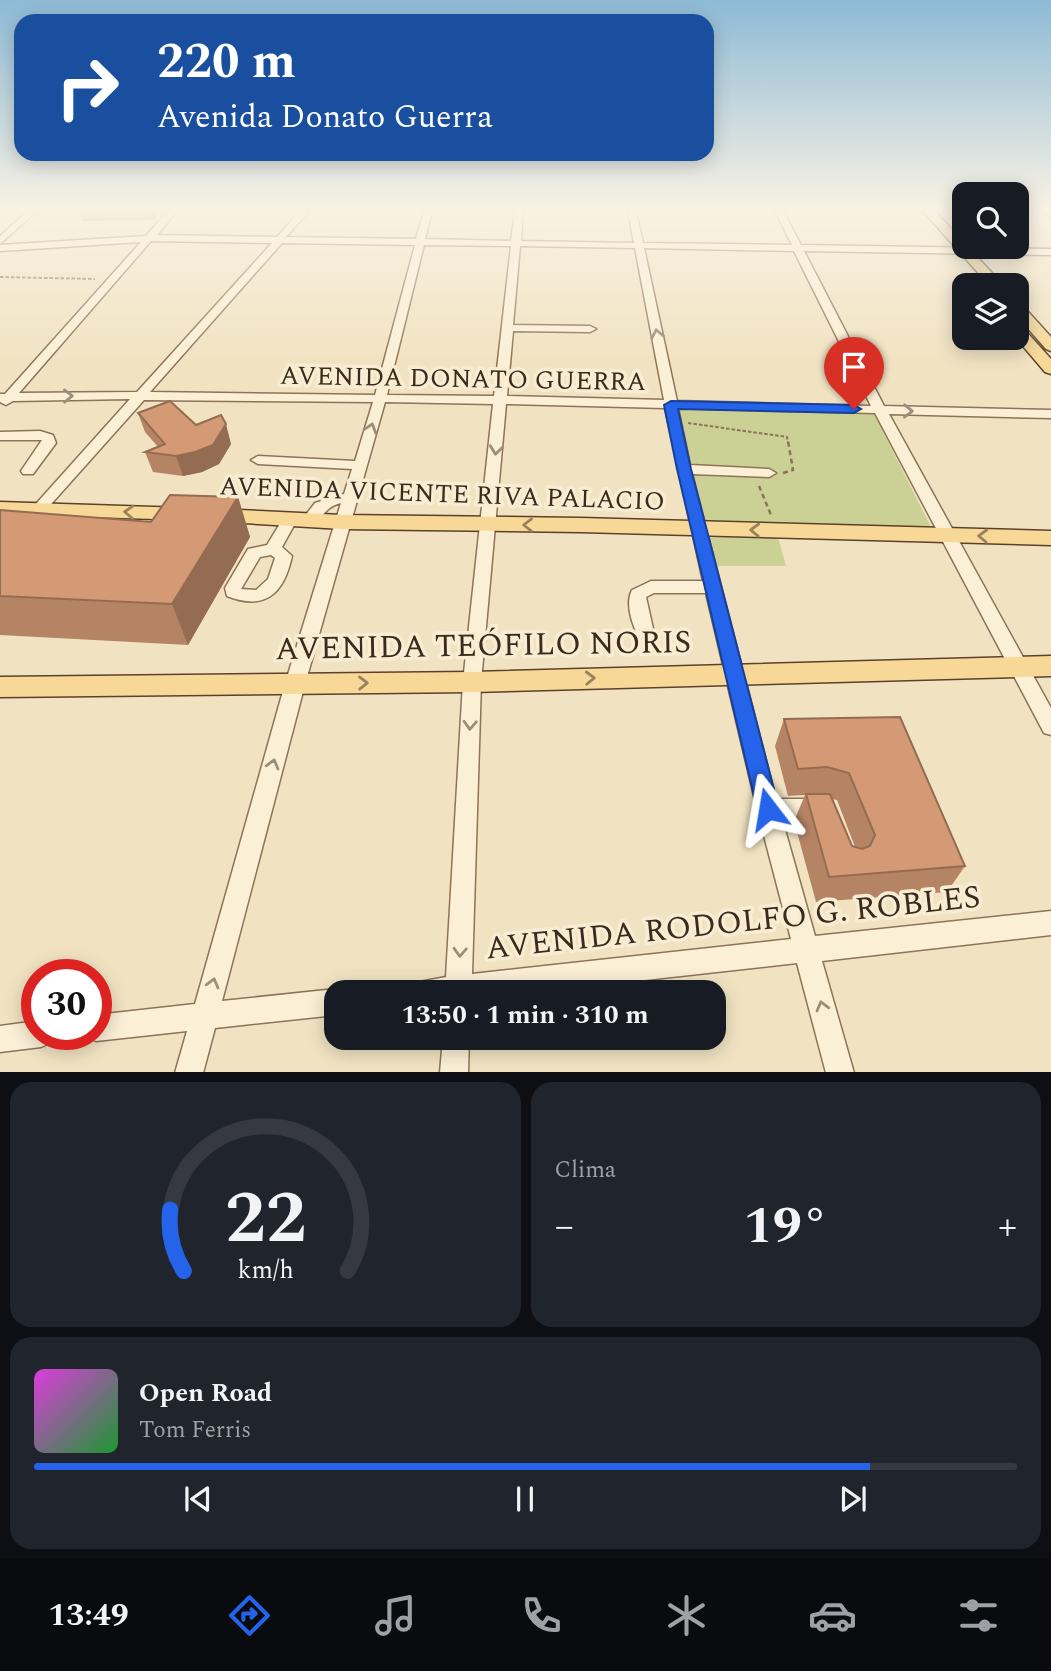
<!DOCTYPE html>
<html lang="es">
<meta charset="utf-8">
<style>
:root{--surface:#171b24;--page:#20242c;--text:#f1f3f6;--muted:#9ea1a6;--line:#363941;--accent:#2563eb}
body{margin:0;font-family:Spectral,serif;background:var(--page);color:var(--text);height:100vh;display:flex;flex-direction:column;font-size:26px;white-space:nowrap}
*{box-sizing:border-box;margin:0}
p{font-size:23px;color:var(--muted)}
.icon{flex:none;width:38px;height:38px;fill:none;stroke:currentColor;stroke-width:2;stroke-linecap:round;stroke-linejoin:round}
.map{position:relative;height:1072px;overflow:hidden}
.details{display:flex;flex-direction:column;gap:10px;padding:10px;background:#0d0f14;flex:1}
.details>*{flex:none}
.banner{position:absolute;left:14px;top:14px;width:700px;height:147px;border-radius:21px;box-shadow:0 4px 18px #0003;background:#1a4fa0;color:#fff;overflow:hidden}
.tools{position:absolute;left:952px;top:182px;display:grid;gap:14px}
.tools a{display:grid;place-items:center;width:77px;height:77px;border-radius:14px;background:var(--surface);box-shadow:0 4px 18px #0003;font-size:35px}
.speed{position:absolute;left:21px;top:959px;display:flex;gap:14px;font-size:35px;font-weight:700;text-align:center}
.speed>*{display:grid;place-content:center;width:91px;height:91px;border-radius:50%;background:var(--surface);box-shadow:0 4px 18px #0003;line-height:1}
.speed .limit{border:10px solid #d22;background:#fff;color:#111}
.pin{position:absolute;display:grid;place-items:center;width:60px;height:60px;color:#fff;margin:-72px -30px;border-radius:50% 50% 50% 0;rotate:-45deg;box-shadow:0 0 7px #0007}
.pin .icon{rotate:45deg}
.me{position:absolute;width:77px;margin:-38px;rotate:346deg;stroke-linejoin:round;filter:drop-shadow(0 0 5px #0008)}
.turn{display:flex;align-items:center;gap:24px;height:147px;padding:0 28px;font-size:32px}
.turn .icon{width:91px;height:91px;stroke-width:2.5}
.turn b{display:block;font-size:49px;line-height:60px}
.big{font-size:52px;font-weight:700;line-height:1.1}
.details .tile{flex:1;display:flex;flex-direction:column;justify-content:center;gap:10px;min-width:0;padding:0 24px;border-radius:21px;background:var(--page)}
.details .dial{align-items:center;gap:0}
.dial svg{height:182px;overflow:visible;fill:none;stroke:var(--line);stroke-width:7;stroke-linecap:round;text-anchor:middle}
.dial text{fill:var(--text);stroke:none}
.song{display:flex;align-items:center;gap:21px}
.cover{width:84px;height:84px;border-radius:10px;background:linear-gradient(135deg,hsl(300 70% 55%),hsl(130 70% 35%))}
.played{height:7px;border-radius:4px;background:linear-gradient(90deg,var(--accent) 85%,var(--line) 85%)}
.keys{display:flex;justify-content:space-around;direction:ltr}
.heat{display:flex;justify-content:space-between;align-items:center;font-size:38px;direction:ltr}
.details .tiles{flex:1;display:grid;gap:10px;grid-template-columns:1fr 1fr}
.tile:last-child{grid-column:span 2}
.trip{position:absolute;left:324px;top:980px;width:402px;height:70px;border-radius:21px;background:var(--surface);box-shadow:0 4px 18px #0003;font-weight:700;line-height:70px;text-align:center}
.menu{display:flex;height:112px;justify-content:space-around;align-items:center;background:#090b0e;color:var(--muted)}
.menu .icon{width:49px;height:49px}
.menu .on{color:var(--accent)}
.menu b{font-size:32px;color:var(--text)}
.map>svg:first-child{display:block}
.green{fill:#cbd195}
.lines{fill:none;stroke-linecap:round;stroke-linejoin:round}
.minor-casing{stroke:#8d7358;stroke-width:3}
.major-casing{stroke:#5b412c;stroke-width:3}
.path-far1{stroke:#8d7358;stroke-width:2;stroke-dasharray:3.5 2;stroke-linecap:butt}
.path{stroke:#8d7358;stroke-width:2.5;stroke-dasharray:5 3.5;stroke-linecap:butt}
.minor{fill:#fbf0d6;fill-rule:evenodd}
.major{fill:#f7d897;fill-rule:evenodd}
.wall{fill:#b58465;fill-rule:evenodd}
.shaded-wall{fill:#946c52}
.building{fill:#d39a75;stroke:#946c52;stroke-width:2}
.oneway{stroke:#9c8e7a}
.oneway2{stroke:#9a825a}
.route{fill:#2563eb;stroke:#184099;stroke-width:2}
.labels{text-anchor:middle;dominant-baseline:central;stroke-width:7;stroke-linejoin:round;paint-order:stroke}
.street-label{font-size:26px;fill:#3c2b1d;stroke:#f8edd3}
.near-street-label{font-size:32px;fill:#3c2b1d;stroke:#f8edd3}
</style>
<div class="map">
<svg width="1051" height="1073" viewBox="0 0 1051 1073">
<rect width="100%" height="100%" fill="#f1e3c2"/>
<!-- green -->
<path class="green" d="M678 408 874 414 931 527 705 526Z
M777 534 786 566H715L708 538Z"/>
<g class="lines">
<defs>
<path id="minor" d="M28 211H37L0 244V236Z
M168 211H177L157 235 277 237 300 211H309L286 237 416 239 424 211H432L425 239 511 241 515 211H523L521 241 634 243 628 211H636L643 243 792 245 775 211H783L801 245 1051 249V255L804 251 884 406 1051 410V418L889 414 1051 708V735L1044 733 875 413 678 408 690 465 769 469 776 473 769 477 692 474 776 799H822L830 802 833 809 830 816 822 819H782L815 936 1051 911V935L822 961 854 1073H826L797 963 537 992H410L414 983 446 977 463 682 493 404 385 402 305 684 222 1001 336 989 344 992H336V1015L215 1028 203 1073H175L187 1031 96 1041 87 1037 85 1034H96V1015L195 1004 285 684 341 503C323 507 322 522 309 526L301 521 315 503 344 494 352 469 258 464 251 460 258 456 355 461 373 402 144 400 36 521H26L23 518 26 515 130 399 13 401 6 405 0 402V394H5L141 242 0 251V245L146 236ZM151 241 272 243 137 392 19 393ZM282 243 415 245 375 395 150 392ZM424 245 511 246 494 396 387 395ZM520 246 635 248 664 400 507 396 513 331 590 332 596 329 590 326 513 325ZM644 248 794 251 871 406 677 401ZM506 404 665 408 703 581H651L632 590C625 604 632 624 639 638H651L654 633 646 597 654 593H706L757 809 791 939 472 974 481 682Z
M1043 211H1051V217Z
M40 431 53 435 56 443 33 474H23L21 471 42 440H0V432Z
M289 515 297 520 282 547 292 556C284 594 265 611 227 596L225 588 248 549 267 545 284 517ZM271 555 275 558 268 579 256 590 241 589 260 557Z
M37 1021V1034H54L50 1043 41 1047 0 1052V1026Z
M443 1038H469L468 1073H440Z"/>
<path id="major" d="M923 211H935L964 243V247H968L1003 285H989Z
M1017 304 1022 305 1051 337V351L1046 349 1017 316Z
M1017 326 1022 327 1051 359V374L1045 372 1016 338Z
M0 502 185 508 192 509 195 514 192 519 185 520 0 514Z
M217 509 342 515 581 518 1051 531V545L581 532 342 529 210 521 207 516 210 511Z
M1051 656V676L472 692 0 697V677L472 672Z"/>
</defs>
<!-- minor casing -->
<use href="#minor" class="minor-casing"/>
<!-- major casing -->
<use href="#major" class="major-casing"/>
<!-- path-far1 -->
<path class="path-far1" d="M0 277 95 279
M688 423 787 437 788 443"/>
<!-- path -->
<path class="path" d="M783 473 793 470 788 441
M759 486 771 515"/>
<!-- minor -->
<use href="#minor" class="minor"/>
<!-- major -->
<use href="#major" class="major"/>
</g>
<!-- wall -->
<path class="wall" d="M79 211H161L154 220 82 221Z
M138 413 196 425 231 444 219 464 202 472 183 476 153 472 145 452 158 447 145 432Z
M238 497 250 537 188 645 0 635V510L151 522Z
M784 719 965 866 947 892 816 902 794 821 805 795 788 796 775 746ZM832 799 837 800 855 847 852 846Z"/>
<!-- shaded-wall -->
<path class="shaded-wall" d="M151 211H161L154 220Z
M226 424 231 444 219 464 202 472 183 476 176 456Z
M238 497 250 537 188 645 172 604Z"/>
<!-- building -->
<path class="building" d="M170 401 196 425 221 415 226 424 213 445 195 452 176 456 145 452 165 444 138 413Z
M170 495 238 497 172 604 0 596V510L151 522Z
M900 717 965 866 829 877 806 794H830L852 846 862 849 870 846 875 835 849 773 827 767 798 769 784 719Z"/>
<!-- one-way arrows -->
<defs><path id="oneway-chevron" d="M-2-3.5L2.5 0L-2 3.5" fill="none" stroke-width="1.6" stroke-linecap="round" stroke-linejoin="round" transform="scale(1.75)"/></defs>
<g class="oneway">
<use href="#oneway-chevron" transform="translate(657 334) rotate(-101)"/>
<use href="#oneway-chevron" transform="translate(68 396) rotate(-1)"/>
<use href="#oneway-chevron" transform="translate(908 411) rotate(1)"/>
<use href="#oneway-chevron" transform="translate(371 428) rotate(-73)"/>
<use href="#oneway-chevron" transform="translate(496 450) rotate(97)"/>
<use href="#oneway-chevron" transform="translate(470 725) rotate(93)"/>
<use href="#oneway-chevron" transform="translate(273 764) rotate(-75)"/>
<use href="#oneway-chevron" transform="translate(460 952) rotate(93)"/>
<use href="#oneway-chevron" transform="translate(213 983) rotate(-75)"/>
<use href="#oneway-chevron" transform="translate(822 1006) rotate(-105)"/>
</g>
<g class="oneway2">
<use href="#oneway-chevron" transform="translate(129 512) rotate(-177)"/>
<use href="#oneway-chevron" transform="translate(528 525) rotate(-180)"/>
<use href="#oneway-chevron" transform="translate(755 530) rotate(-178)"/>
<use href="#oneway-chevron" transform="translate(983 536) rotate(-178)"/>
<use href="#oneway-chevron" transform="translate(590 678) rotate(-2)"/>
<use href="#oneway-chevron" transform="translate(363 683) rotate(-1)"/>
</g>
<!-- sky -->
<linearGradient id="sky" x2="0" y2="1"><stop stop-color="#8dbad6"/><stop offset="0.58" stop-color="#f9f2e4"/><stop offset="1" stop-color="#f9f2e4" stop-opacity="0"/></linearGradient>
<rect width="1051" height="361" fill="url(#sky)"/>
<!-- route -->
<path class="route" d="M671 401 854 405 861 409 854 413 678 409 691 469 779 809 776 816 768 819 760 816 757 809 677 469 664 405Z"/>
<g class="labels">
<!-- street labels -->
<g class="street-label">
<text transform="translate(463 379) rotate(1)">AVENIDA DONATO GUERRA</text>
<text transform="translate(442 494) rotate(2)">AVENIDA VICENTE RIVA PALACIO</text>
</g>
<!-- near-street labels -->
<g class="near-street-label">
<text transform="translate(483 646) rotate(-1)">AVENIDA TEÓFILO NORIS</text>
<text transform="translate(733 923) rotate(-6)">AVENIDA RODOLFO G. ROBLES</text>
</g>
</g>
</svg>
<div class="tools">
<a><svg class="icon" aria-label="search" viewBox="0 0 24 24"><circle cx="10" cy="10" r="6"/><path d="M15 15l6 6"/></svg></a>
<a><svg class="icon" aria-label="layers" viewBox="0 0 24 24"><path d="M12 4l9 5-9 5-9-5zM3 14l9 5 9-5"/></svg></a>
</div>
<div class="speed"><div class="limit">30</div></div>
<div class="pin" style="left:854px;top:409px;background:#d93025"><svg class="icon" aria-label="arrive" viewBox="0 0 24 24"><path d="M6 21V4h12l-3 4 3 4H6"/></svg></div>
<svg class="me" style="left:768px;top:809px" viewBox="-20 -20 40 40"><path d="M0-17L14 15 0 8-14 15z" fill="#2563eb" stroke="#fff" stroke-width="4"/></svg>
<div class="trip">13:50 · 1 min · 310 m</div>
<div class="banner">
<div class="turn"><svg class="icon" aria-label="right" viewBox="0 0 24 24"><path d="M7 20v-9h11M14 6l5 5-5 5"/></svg><div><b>220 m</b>Avenida Donato Guerra</div></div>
</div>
</div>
<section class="details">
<div class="tiles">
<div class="tile dial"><svg viewBox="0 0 100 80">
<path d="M14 69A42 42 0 1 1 86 69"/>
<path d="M14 69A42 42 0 0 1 8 42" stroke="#2563eb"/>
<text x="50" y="56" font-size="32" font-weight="700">22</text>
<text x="50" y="72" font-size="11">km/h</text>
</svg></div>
<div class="tile"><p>Clima</p>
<div class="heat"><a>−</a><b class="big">19°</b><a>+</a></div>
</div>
<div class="tile">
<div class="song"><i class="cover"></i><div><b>Open Road</b><p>Tom Ferris</p></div></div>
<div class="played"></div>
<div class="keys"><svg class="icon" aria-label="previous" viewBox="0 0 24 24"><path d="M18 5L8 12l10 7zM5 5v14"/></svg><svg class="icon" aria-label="pause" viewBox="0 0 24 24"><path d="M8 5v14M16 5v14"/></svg><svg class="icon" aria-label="next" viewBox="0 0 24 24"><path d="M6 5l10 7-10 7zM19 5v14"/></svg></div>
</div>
</div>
</section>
<nav class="menu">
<b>13:49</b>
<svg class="icon on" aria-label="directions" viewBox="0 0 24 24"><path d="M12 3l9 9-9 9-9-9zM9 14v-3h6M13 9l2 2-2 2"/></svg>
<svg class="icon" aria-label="music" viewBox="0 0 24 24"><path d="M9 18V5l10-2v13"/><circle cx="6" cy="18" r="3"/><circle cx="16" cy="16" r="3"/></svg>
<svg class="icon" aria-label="phone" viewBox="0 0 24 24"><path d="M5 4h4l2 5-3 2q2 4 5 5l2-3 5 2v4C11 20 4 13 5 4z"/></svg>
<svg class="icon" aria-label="climate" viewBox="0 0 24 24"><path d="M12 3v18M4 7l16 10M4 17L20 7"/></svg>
<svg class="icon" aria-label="car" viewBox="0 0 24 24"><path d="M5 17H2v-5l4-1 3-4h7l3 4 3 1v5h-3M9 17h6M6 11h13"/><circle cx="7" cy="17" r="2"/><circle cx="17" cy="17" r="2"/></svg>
<svg class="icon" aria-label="filters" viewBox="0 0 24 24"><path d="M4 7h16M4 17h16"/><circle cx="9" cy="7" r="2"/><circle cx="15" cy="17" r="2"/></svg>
</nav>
